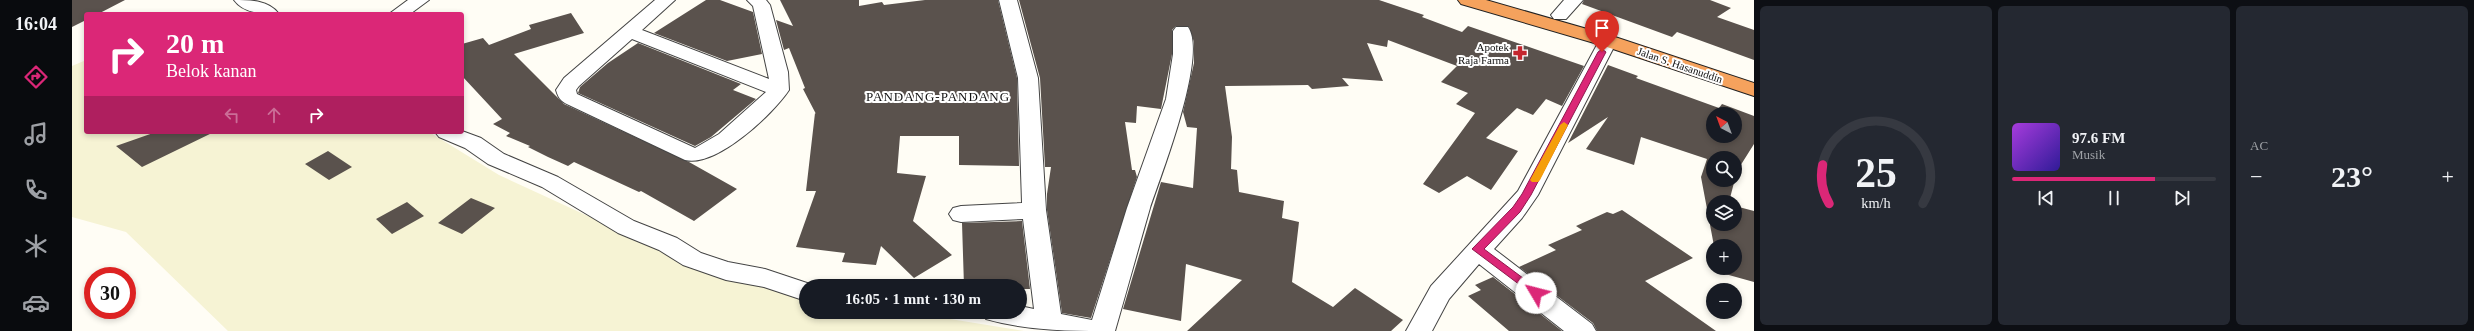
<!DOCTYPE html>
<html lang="id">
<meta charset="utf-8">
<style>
:root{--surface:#171b24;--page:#242831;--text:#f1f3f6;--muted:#9ea1a6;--line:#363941;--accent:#db2777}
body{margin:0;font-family:Georgia,serif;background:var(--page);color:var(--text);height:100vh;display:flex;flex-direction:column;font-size:15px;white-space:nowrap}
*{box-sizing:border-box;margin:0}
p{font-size:13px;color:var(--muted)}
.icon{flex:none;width:22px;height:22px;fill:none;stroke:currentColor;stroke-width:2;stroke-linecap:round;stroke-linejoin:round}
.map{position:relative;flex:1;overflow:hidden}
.sheet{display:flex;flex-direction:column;gap:6px;padding:6px;background:#0d0f14;width:720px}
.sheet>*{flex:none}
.top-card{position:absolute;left:12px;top:12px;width:380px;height:122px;border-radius:4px;box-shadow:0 2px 6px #0003;background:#db2777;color:#fff;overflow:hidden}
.needle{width:26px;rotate:319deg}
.tools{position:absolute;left:1634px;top:107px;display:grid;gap:8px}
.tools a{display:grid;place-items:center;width:36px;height:36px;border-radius:50%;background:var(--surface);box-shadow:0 2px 6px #0003;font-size:20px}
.speed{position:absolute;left:12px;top:267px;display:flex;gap:8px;font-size:20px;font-weight:700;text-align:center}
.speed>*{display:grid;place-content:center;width:52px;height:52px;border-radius:50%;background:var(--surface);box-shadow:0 2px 6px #0003;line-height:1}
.speed .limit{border:6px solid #d22;background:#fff;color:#111}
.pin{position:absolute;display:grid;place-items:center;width:34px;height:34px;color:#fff;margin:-41px -17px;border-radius:50% 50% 50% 0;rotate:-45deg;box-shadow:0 0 4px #0007}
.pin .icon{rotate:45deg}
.me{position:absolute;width:44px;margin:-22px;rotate:307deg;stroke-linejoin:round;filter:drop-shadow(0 0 3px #0008)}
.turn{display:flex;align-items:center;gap:14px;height:84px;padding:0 16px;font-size:18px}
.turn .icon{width:52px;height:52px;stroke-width:2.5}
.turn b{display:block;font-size:28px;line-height:34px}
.lanes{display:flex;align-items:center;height:38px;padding:0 16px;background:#0003;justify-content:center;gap:20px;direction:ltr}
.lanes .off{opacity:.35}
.big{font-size:30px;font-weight:800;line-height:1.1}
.sheet .tile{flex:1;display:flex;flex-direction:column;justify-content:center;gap:6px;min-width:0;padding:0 14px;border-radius:6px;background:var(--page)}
.sheet .dial{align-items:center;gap:0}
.dial svg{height:104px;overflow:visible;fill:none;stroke:var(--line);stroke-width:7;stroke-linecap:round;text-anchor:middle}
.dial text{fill:var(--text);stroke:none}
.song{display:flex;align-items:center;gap:12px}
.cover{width:48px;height:48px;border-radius:6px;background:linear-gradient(135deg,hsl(280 70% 55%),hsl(250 70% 35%))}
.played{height:4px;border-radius:2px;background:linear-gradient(90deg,var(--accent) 70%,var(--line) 70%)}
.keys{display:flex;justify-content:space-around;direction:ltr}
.heat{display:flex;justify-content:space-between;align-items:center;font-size:22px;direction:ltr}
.sheet .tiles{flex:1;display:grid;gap:6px;grid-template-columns:repeat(3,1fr)}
.trip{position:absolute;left:727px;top:279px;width:228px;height:40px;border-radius:20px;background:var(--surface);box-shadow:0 2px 6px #0003;font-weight:800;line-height:40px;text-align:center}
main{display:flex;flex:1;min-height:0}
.tab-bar{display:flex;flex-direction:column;width:72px;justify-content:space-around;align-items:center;background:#090b0e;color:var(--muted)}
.tab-bar .icon{width:28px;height:28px}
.tab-bar .current{color:var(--accent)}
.tab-bar b{font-size:18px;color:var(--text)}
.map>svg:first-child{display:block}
.farmland{fill:#f6f3d4}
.building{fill:#5a524d;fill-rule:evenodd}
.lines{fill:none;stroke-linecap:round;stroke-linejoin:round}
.minor-casing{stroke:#444;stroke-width:2}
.highway-casing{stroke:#222;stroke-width:2}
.minor{fill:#fff;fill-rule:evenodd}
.highway{fill:#f5a25d;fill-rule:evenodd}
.route{fill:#db2777;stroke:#8e194d}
.slow{fill:#f59e0b}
.labels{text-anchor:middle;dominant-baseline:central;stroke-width:4;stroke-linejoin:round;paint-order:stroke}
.poi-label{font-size:11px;fill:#111;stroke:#fff;text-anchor:end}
.street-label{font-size:11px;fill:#111;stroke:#fff}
.quarter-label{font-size:13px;letter-spacing:1px;fill:#111;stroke:#fff}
</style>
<main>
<nav class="tab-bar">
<b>16:04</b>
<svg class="icon current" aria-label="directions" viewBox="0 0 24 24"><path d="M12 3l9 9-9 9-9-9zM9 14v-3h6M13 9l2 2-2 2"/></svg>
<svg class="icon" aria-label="music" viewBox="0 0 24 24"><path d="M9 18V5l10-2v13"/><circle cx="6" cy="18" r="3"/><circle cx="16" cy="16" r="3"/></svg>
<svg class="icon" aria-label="phone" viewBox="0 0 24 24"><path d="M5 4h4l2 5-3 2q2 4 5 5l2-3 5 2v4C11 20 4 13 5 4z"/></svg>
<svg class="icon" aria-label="climate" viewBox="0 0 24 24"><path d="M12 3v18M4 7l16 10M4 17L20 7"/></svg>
<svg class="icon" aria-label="car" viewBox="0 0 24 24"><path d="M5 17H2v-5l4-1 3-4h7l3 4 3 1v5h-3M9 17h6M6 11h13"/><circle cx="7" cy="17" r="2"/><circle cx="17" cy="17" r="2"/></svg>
</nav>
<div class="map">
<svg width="1682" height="331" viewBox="0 0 1682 331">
<rect width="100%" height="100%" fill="#fffdf5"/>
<!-- farmland -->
<path class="farmland" d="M14 60V132H357L427 175 542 228 734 291V312H835L952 331H156L54 232 0 217V66Z"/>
<!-- building -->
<path class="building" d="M0 0H53L26 14H14V20L0 27Z
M634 0H648L681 12 690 54 655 61 582 33Z
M708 0H787V6L810 2 812 5 853 0H926L945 78 947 166 887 165V136H828L825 173 854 176 841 221 880 255 842 278 809 246 804 265 770 262 773 253 724 247 744 191H734L743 113 744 114 731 89 733 88 717 48 712 50 704 20 721 26Z
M947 0H1307L1352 15 1350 17 1390 32 1396 26 1512 66 1490 106 1474 99 1461 115 1445 108 1414 138 1446 151 1419 190 1395 176 1367 193 1351 184 1403 113 1384 104 1396 93 1369 82 1385 66 1316 40 1315 47 1295 43 1311 81 1270 78 1277 86 1240 89 1236 85 1153 86 1160 137 1159 169 1165 170 1167 192 1212 201 1210 218 1227 222 1220 282 1261 307 1283 288 1331 320 1319 331H1115L1170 280 1114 264 1109 321 1051 309 1089 182 1121 188 1125 128 1115 127 1111 112 1122 63V42L1117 27 1104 26 1100 30V54L1089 109 1065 106 1064 123 1053 122 1060 170H1063L1065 177 1019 318 990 313 975 210V194L979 167H973L968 78Z
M1512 0H1638L1659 8 1645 17 1682 30V60L1605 32 1600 37 1510 4Z
M499 13 512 33 442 54 492 104 617 162 665 189 622 221 569 191 567 192 502 162 496 166 476 157 456 147 458 146 434 136 438 133 421 124 430 119 390 76V44L411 38 417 45 459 29 457 25Z
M566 43 669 84 661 90 684 99 639 137 623 146 506 93 508 87 536 63Z
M1536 65 1566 76 1564 78 1647 108 1650 104 1682 116V144L1665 171 1657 202H1641V224H1663V206L1682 211V282L1646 272V268H1663V246H1642L1629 177 1635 159 1569 137 1562 165 1514 149 1536 117 1496 143ZM1641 114H1663V136H1641ZM1641 158H1663V180H1641Z
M84 132H142L70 167 44 146Z
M256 151 280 167 257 180 233 164Z
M399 198 423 208 390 234 366 223Z
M335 202 352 216 320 234 304 219Z
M1550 210 1621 258 1573 281 1644 331H1525L1521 323 1447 267 1484 250 1476 245 1510 230 1504 226 1535 212 1541 214Z
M950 221 958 289H948V286H892L890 223Z
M1421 277 1490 331H1437L1396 296 1409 290 1403 285Z"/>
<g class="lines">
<defs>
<path id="minor" d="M162 0C178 0 197 0 207 14 192 14 172 14 162 0Z
M336 0H357L338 14H317Z
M583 0H603L570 30 697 79 681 6 675 0H694L698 5 716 72 717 90C701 114 644 168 613 160L499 106C490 102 487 100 484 90L492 78ZM560 39 694 92 647 134 623 148 505 94 504 90 507 86Z
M927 0H945L966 78 974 210 989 314 1020 320 1055 208 1094 99 1101 54V31L1104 27H1116C1136 56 1089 175 1078 208 1066 249 1055 290 1043 331 999 331 956 331 914 319L910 312H948V306L962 309 951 219 889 222 881 220 877 214 881 208 889 206 950 203 946 78Z
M1492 0H1511L1494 19H1482L1479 15Z
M1536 35 1543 37 1545 41 1466 195 1450 218 1422 249 1520 324 1524 331H1492L1407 264 1377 299 1360 331H1334L1359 286 1446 191 1527 41 1529 37Z
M390 131 409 138 432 154 486 177 562 221 605 238 629 253 656 262 693 269 744 286H734V301L692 287 654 280 611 265 587 250 546 233 470 187 416 164 393 148 367 137 363 132Z"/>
<path id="highway" d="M1386 0H1414L1543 37 1682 83V96L1529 45 1389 4Z"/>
</defs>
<!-- minor casing -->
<use href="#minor" class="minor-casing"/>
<!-- highway casing -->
<use href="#highway" class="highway-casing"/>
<!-- minor -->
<use href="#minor" class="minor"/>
<!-- highway -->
<use href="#highway" class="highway"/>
</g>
<!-- route -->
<path class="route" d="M1530 49 1534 52 1459 195 1448 212 1412 249 1467 290V296L1464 297 1400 249 1441 207 1450 194 1526 52Z"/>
<!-- slow -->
<path class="slow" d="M1492 122 1496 125 1468 180 1466 182H1460L1458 180 1488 125Z"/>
<!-- icons -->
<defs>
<symbol id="pharmacy-bare" viewBox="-9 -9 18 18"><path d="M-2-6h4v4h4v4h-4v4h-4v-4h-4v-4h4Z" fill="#c4262e" stroke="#fff" stroke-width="2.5" paint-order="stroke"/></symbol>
</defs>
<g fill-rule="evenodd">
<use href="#pharmacy-bare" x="1438" y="43" width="20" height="20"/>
</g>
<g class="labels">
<!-- poi labels -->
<g class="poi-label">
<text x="1437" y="47">Apotek<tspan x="1437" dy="13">Raja Farma</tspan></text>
</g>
<!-- street labels -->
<g class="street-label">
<text transform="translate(1608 65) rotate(19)">Jalan S. Hasanuddin</text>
</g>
<!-- quarter labels -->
<g class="quarter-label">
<text x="866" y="96">PANDANG-PANDANG</text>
</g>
</g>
</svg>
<div class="tools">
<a><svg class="needle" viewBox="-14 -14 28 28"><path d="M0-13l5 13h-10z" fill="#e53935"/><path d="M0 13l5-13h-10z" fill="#9ea1a6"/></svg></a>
<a><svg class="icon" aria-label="search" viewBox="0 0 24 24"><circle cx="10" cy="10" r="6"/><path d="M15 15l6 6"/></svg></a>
<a><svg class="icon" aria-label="layers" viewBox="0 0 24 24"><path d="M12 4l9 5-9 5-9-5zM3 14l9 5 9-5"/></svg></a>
<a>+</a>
<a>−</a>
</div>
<div class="speed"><div class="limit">30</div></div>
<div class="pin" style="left:1530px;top:52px;background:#d93025"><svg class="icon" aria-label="arrive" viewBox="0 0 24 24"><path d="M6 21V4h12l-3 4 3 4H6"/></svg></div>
<svg class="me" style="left:1464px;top:293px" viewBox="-20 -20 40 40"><circle r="19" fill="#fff"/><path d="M0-13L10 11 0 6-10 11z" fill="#db2777"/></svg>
<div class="trip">16:05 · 1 mnt · 130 m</div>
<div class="top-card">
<div class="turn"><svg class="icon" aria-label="right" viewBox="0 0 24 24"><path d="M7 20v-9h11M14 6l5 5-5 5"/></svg><div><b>20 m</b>Belok kanan</div></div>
<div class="lanes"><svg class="icon off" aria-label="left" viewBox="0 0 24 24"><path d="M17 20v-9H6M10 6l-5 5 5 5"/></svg><svg class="icon off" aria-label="ahead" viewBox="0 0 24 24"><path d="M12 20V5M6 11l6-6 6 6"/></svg><svg class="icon" aria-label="right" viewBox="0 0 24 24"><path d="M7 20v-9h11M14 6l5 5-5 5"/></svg></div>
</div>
</div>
<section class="sheet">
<div class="tiles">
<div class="tile dial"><svg viewBox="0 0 100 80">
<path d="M14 69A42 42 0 1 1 86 69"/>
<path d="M14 69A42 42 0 0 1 9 39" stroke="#db2777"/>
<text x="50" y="56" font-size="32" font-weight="700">25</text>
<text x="50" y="72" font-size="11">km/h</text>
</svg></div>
<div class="tile">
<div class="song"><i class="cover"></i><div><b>97.6 FM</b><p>Musik</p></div></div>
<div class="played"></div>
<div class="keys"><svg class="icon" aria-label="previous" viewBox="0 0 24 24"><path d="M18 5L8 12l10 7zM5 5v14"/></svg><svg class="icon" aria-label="pause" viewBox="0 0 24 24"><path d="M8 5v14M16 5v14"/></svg><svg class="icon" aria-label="next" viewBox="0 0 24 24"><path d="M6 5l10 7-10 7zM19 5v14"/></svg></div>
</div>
<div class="tile"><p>AC</p>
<div class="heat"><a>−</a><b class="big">23°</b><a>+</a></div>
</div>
</div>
</section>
</main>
